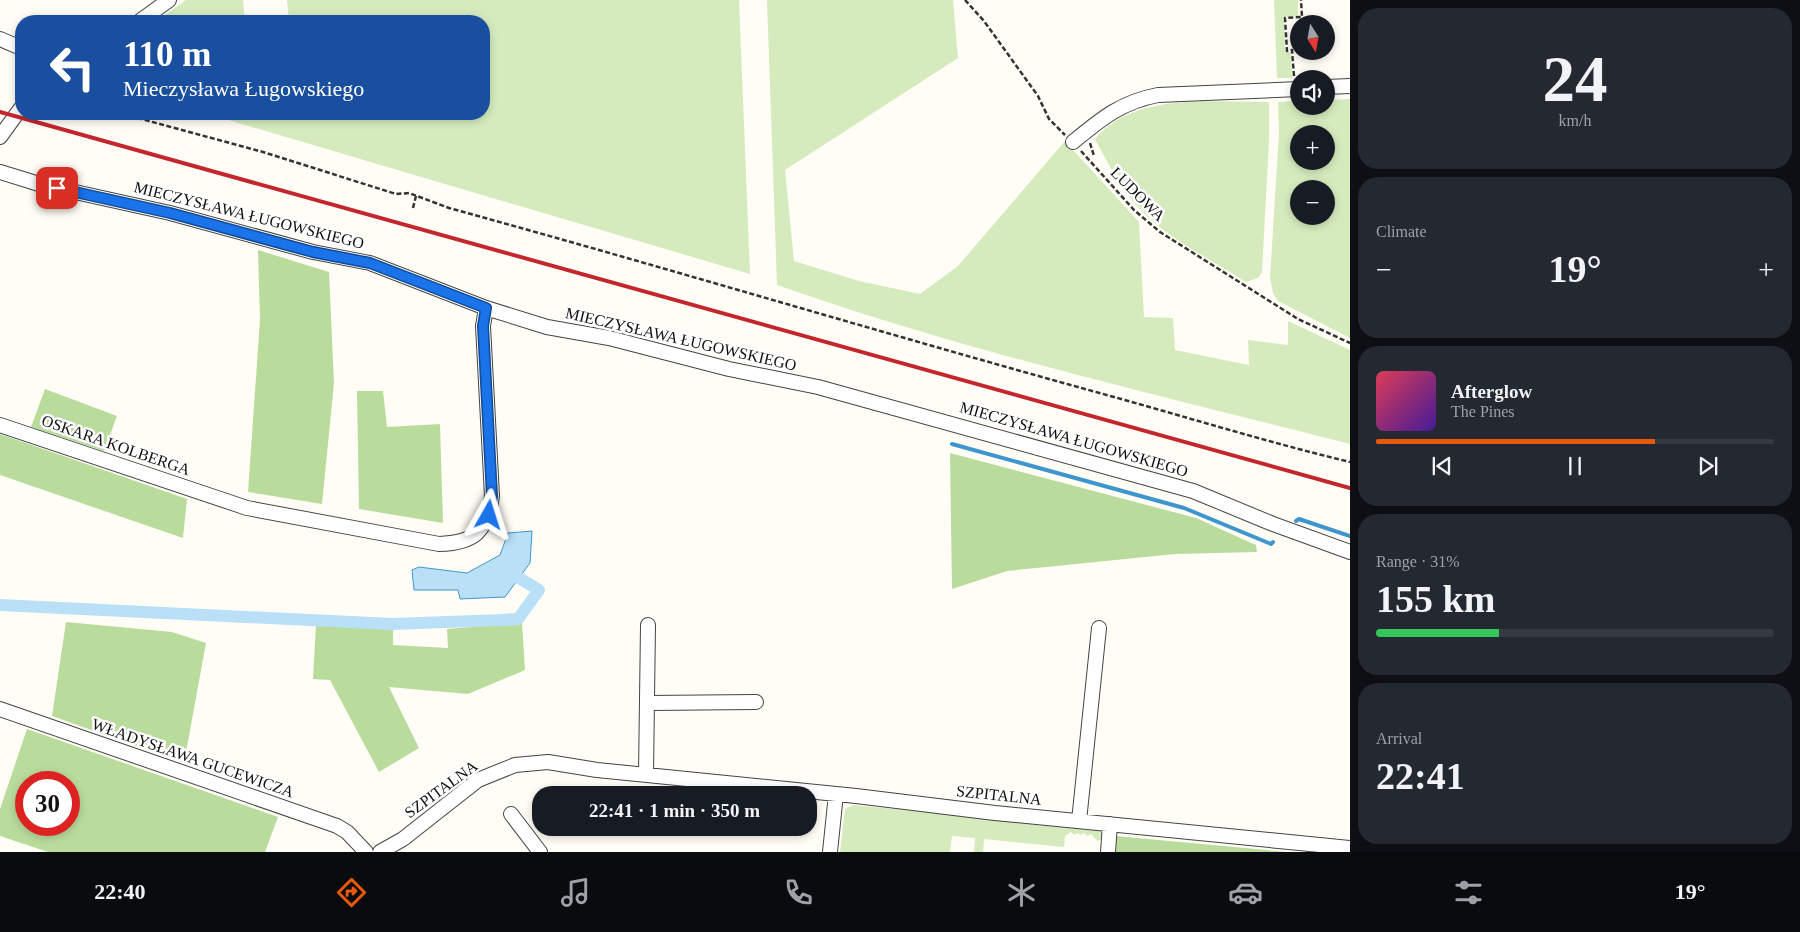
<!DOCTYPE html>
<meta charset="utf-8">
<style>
:root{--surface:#171b24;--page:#242831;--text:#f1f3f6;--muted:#9ea1a6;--line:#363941;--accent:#ea580c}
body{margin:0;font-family:"Times New Roman",serif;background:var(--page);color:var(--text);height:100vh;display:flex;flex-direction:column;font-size:19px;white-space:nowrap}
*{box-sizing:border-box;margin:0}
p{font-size:16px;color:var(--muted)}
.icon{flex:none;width:28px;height:28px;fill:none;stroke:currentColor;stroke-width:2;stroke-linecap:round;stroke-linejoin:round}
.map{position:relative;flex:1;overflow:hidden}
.sheet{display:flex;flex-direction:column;gap:8px;padding:8px;background:#0d0f14;width:450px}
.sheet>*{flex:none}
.top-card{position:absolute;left:15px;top:15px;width:475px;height:105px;border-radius:20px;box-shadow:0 2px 8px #0003;background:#1a4fa0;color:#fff;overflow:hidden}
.needle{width:32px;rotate:169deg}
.tools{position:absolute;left:1290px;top:15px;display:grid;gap:10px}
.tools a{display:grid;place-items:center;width:45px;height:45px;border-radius:50%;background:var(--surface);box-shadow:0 2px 8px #0003;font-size:25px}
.speed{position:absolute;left:15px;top:771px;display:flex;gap:10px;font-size:25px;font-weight:700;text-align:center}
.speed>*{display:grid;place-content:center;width:65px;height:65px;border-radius:50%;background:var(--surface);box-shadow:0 2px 8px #0003;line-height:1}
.speed .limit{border:8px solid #d22;background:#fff;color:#111}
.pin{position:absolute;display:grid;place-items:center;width:42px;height:42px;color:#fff;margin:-21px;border-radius:10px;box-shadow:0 2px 8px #0006}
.me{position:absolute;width:55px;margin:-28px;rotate:6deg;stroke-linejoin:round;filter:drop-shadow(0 0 4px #0008)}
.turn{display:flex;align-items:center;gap:18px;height:105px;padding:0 25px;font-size:22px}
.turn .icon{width:65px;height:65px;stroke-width:2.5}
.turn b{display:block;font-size:35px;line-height:42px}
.big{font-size:38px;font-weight:700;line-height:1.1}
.sheet .card{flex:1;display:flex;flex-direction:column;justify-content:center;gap:8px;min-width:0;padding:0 18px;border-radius:20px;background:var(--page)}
.sheet .dial{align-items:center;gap:0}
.dial b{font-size:65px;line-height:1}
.song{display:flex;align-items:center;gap:15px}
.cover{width:60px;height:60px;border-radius:8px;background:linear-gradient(135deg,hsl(350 70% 55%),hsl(260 70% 35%))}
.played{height:5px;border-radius:2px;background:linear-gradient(90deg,var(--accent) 70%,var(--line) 70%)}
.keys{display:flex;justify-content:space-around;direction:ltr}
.heat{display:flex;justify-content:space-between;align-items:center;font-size:28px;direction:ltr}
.charge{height:8px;border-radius:4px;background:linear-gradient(90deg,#34c759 31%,var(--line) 0)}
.trip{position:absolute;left:532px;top:786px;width:285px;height:50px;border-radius:20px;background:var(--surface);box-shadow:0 2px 8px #0003;font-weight:700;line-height:50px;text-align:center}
.tabs{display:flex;height:80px;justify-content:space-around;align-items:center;background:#090b0e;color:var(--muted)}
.tabs .icon{width:35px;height:35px}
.tabs .on{color:var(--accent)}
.tabs b{font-size:22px;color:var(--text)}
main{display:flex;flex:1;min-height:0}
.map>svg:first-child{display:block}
.green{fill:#d5ebbd;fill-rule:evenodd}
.forest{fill:#b9dc9c;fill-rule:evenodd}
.water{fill:#b9e0f7;stroke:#3f96cf}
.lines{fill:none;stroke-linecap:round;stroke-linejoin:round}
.stream{stroke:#3f96cf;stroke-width:4}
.canal{stroke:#b9e0f7;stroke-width:12}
.minor-casing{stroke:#444;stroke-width:16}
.path{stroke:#333;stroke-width:2.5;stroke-dasharray:5 2.5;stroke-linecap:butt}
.minor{stroke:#fff;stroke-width:14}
.rail{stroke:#c4262e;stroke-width:4}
.route-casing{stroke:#114b97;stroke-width:12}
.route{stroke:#1a73e8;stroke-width:9}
.labels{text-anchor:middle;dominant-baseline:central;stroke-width:5;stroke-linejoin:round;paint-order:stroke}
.street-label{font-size:16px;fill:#111;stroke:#fff}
</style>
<main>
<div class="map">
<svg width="1350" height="852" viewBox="0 0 1350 852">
<rect width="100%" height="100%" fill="#fffdf5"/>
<!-- green -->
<path class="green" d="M186 0H243L245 21H156Z
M287 0H739L750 274 208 114H484V21H289Z
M767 0H953L958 58 785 170 794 261 859 281 920 294 958 266 1065 141 1139 222 1144 317 1173 318 1175 350 1249 365 1248 340 1288 345V321L1350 350V444C1158 395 964 351 777 285Z
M1274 0H1298V16L1284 17 1285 52H1291L1292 78H1277Z
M1350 99V338L1278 301 1273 293 1270 278 1279 133 1278 102 1299 101V106H1326V100ZM1299 134H1326V161H1299ZM1299 189H1326V216H1299Z
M1269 102V141L1262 272 1258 278 1246 282C1212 260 1172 241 1144 213 1122 192 1109 165 1095 139 1136 91 1213 103 1269 102Z
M853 805 1100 829 1104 833 1102 839 1097 841 1091 834 1087 836 1084 833 1080 835 1078 833 1074 835 1071 832 1065 836 1064 847 984 839 983 852H974L975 838 952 836 950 852H840L845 809Z"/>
<!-- forest -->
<path class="forest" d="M258 250 329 272 334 383 322 504 248 492 260 320Z
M45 389 117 416 104 451 31 427Z
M357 391H383L387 427 440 424 443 523 359 509Z
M0 434 187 499 183 538 0 475Z
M950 453 1196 518 1256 545 1257 552 1175 554 1007 571 952 589Z
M66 622 172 632 206 643 184 763 52 716Z
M522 623 525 670 468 694 389 687 419 748 379 772 330 680 313 679 316 625 393 629V645L448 648 447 629Z
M27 729 278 817 265 852H48L0 836V809ZM26 782H69V825H26Z
M1115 836 1287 852H1113Z"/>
<!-- water -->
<path class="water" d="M532 531 530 563 505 597 460 599 458 590H414L412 570 419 567 467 573 500 555 508 533Z"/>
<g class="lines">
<!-- stream -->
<path class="stream" d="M952 444 1184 508 1271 544 1273 542
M1296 521 1299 519 1350 536"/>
<!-- canal -->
<path class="canal" d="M0 605 392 624 502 620 518 619 539 590 519 578"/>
<defs>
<path id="minor" d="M140 21 169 0
M0 39 21 48
M1326 87 1350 86
M0 137 21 108
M1073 142C1101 119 1121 102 1158 95L1299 89
M0 172 39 184 170 213 313 252 370 263 486 308 547 327 609 338 729 369 818 387 1193 491 1273 524 1350 552
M0 425 247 508 439 544C475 543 487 531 492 496L483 326 486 308
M648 703 756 702
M0 709 337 826 347 832 366 852
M646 774 648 625
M511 814 540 852
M1079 821 1099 628
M380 852 403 839 478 780 515 765 548 762 597 770 856 796 995 813 1350 848
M830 852 836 794
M1108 852 1110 824"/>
</defs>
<!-- minor casing -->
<use href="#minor" class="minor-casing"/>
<!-- path -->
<path class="path" d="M965 0 984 21 1038 96 1049 119 1065 135
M1294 76 1292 50 1287 51 1285 18 1302 17 1301 0
M123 114 263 152 396 194 409 193 449 208C671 269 892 336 1114 397 1193 419 1271 443 1350 462
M1090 143 1094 156
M1081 151 1134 210 1160 232 1298 319 1350 343
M413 208 416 196"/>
<!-- minor -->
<use href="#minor" class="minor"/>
<!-- rail -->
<path class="rail" d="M0 112 1350 488"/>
</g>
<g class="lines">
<defs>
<path id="route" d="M57 188 170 213 313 252 370 263 486 308 483 326 492 496 489 515"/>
</defs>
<!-- route casing -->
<use href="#route" class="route-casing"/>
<!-- route -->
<use href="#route" class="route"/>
</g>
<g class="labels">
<!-- street labels -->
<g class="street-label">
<text transform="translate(1138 194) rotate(45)">LUDOWA</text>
<text transform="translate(249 215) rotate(14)">MIECZYSŁAWA ŁUGOWSKIEGO</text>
<text transform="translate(681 339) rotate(13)">MIECZYSŁAWA ŁUGOWSKIEGO</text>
<text transform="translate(1074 439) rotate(16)">MIECZYSŁAWA ŁUGOWSKIEGO</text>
<text transform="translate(116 445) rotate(19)">OSKARA KOLBERGA</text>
<text transform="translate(193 758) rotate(19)">WŁADYSŁAWA GUCEWICZA</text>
<text transform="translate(441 789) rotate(-36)">SZPITALNA</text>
<text transform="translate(999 795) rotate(6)">SZPITALNA</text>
</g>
</g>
</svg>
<div class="tools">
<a><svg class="needle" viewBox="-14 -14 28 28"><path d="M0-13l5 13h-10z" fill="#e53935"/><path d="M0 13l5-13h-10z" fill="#9ea1a6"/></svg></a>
<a><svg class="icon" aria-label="sound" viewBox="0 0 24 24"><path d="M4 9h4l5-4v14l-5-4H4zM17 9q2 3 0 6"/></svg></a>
<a>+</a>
<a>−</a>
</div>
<div class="speed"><div class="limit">30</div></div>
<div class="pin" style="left:57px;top:188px;background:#d93025"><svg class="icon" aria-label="arrive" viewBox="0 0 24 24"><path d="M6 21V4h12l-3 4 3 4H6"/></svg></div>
<svg class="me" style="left:489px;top:515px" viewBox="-20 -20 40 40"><path d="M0-17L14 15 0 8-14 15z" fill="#1a73e8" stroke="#fff" stroke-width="4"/></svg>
<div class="trip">22:41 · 1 min · 350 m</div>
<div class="top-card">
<div class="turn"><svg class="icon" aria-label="left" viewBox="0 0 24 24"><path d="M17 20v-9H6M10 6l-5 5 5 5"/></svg><div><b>110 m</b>Mieczysława Ługowskiego</div></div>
</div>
</div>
<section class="sheet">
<div class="card dial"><b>24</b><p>km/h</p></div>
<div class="card"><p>Climate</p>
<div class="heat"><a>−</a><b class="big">19°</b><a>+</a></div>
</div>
<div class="card">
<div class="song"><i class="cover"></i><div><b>Afterglow</b><p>The Pines</p></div></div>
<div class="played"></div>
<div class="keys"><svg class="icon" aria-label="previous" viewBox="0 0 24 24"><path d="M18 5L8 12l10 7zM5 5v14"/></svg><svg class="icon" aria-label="pause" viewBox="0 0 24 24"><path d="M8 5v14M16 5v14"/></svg><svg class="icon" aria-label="next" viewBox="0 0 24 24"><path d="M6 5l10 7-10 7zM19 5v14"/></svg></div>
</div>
<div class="card"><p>Range · 31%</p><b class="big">155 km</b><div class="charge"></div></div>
<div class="card"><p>Arrival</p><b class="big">22:41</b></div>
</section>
</main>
<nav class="tabs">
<b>22:40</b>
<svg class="icon on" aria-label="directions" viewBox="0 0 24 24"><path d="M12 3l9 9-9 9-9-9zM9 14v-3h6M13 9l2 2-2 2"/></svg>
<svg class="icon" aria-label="music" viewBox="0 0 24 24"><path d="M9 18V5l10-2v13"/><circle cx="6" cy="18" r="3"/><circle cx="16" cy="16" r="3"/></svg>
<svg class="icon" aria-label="phone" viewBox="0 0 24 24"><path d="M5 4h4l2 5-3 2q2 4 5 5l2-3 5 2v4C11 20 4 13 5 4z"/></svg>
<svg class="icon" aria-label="climate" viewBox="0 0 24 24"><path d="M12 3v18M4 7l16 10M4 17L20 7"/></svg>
<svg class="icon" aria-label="car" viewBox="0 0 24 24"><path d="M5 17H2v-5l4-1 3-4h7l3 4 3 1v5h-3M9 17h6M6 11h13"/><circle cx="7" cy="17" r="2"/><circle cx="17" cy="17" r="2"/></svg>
<svg class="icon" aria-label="filters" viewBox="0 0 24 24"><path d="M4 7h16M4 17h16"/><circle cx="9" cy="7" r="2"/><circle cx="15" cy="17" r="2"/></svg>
<b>19°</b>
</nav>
